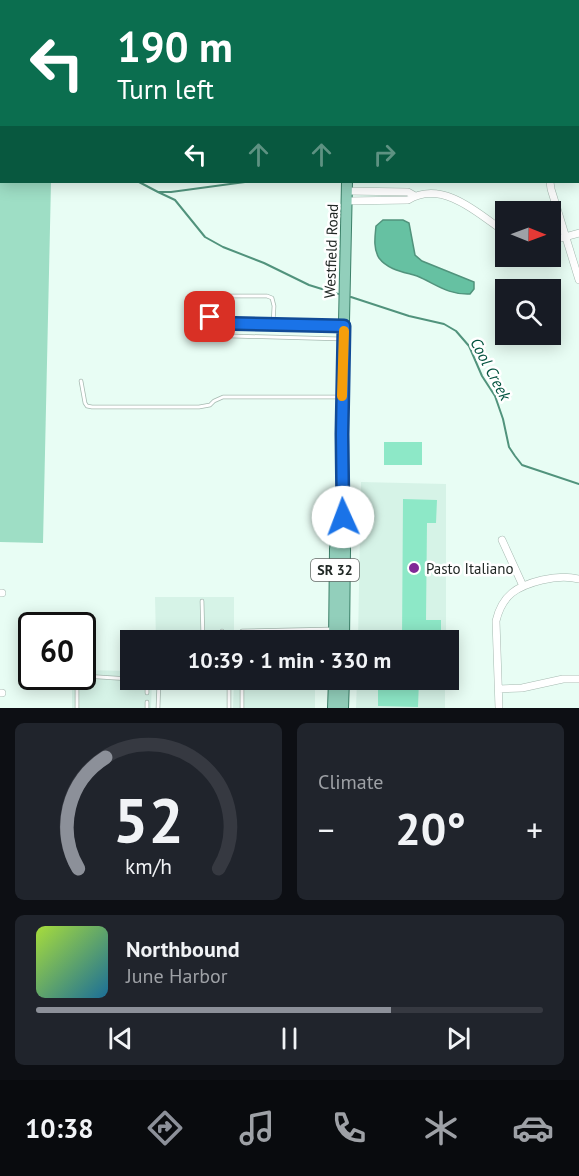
<!DOCTYPE html>
<meta charset="utf-8">
<style>
:root{--surface:#171b24;--page:#20242c;--text:#f1f3f6;--muted:#9ea1a6;--line:#363941;--accent:#8c9099}
body{margin:0;font-family:"PT Sans",sans-serif;background:var(--page);color:var(--text);height:100vh;display:flex;flex-direction:column;font-size:22px;white-space:nowrap}
*{box-sizing:border-box;margin:0}
p{font-size:20px;color:var(--muted)}
.icon{flex:none;width:33px;height:33px;fill:none;stroke:currentColor;stroke-width:2;stroke-linecap:round;stroke-linejoin:round}
.map{position:relative;height:708px;overflow:hidden}
.panel{display:flex;flex-direction:column;gap:15px;padding:15px;background:#0d0f14;flex:1}
.panel>*{flex:none}
.top-card{position:absolute;left:0px;top:0px;width:579px;height:183px;box-shadow:0 3px 15px #0003;background:#0b6e4f;color:#fff;overflow:hidden}
.needle{width:39px;rotate:91deg}
.tools{position:absolute;left:495px;top:201px;display:grid;gap:12px}
.tools a{display:grid;place-items:center;width:66px;height:66px;border-radius:0px;background:var(--surface);box-shadow:0 3px 15px #0003;font-size:30px}
.speed{position:absolute;left:18px;top:612px;display:flex;gap:12px;font-size:30px;font-weight:700;text-align:center}
.speed>*{display:grid;place-content:center;width:78px;height:78px;border-radius:50%;background:var(--surface);box-shadow:0 3px 15px #0003;line-height:1}
.speed .limit{border:3px solid #111;border-radius:9px;background:#fff;color:#111}
.pin{position:absolute;display:grid;place-items:center;width:51px;height:51px;color:#fff;margin:-26px;border-radius:12px;box-shadow:0 3px 9px #0006}
.me{position:absolute;width:66px;margin:-33px;rotate:358deg;stroke-linejoin:round;filter:drop-shadow(0 0 4px #0008)}
.turn{display:flex;align-items:center;gap:21px;height:126px;padding:0 18px;font-size:27px}
.turn .icon{width:78px;height:78px;stroke-width:2.5}
.turn b{display:block;font-size:42px;line-height:51px}
.lanes{display:flex;align-items:center;height:57px;padding:0 18px;background:#0003;justify-content:center;gap:30px;direction:ltr}
.lanes .off{opacity:.35}
.big{font-size:45px;font-weight:800;line-height:1.1}
.panel .tile{flex:1;display:flex;flex-direction:column;justify-content:center;gap:9px;min-width:0;padding:0 21px;border-radius:9px;background:var(--page)}
.panel .dial{align-items:center;gap:0}
.dial svg{height:156px;overflow:visible;fill:none;stroke:var(--line);stroke-width:7;stroke-linecap:round;text-anchor:middle}
.dial text{fill:var(--text);stroke:none}
.song{display:flex;align-items:center;gap:18px}
.cover{width:72px;height:72px;border-radius:9px;background:linear-gradient(135deg,hsl(80 70% 55%),hsl(200 70% 35%))}
.played{height:6px;border-radius:3px;background:linear-gradient(90deg,var(--accent) 70%,var(--line) 70%)}
.keys{display:flex;justify-content:space-around;direction:ltr}
.heat{display:flex;justify-content:space-between;align-items:center;font-size:33px;direction:ltr}
.panel .tiles{flex:1;display:grid;gap:15px;grid-template-columns:1fr 1fr}
.tile:last-child{grid-column:span 2}
.trip{position:absolute;left:120px;top:630px;width:339px;height:60px;border-radius:0px;background:var(--surface);box-shadow:0 3px 15px #0003;font-weight:800;line-height:60px;text-align:center}
.dock{display:flex;height:96px;justify-content:space-around;align-items:center;background:#090b0e;color:var(--muted)}
.dock .icon{width:42px;height:42px}
.dock .active{color:var(--accent)}
.dock b{font-size:27px;color:var(--text)}
.map>svg:first-child{display:block}
.built{fill:#d6f3e7}
.green{fill:#9edec5}
.water{fill:#66c1a2;stroke:#51937c;stroke-width:1.5}
.lines{fill:none;stroke-linecap:round;stroke-linejoin:round}
.stream{stroke:#51937c;stroke-width:2}
.building{fill:#8de8c7}
.service-casing{stroke:#a6bab1;stroke-width:4.5}
.minor-casing{stroke:#a6bab1;stroke-width:8}
.primary-casing{stroke:#3c8069;stroke-width:12}
.service{stroke:#fff;stroke-width:3}
.minor{stroke:#fff;stroke-width:7}
.primary{stroke:#92cfbb;stroke-width:10}
.route-casing{stroke:#114b97;stroke-width:15}
.route{stroke:#1a73e8;stroke-width:10}
.slow{stroke:#f59e0b;stroke-width:10}
.poi-dot{fill:#802896;stroke:#fff;stroke-width:2}
.labels{text-anchor:middle;dominant-baseline:central;stroke-width:5;stroke-linejoin:round;paint-order:stroke}
.shield{fill:#fff;stroke:#646866;stroke-width:1.5}
.shield-label{font-size:14px;font-weight:bold;fill:#212825}
.street-label{font-size:15px;fill:#212825;stroke:#fff}
.poi-label{font-size:15px;fill:#212825;stroke:#fff;text-anchor:start}
.water-label{font-size:16px;font-style:italic;fill:#03533f;stroke:#fff}
</style>
<div class="map">
<svg width="579" height="708" viewBox="0 0 579 708">
<rect width="100%" height="100%" fill="#e8fdf4"/>
<!-- built -->
<path class="built" d="M361 482 446 484V640H358Z
M155 597H234V636L315 637V640H156Z
M83 670 130 671V680H152L151 708H72V677L82 676Z
M234 680H315V708H233Z
M357 680H445V708H356Z"/>
<!-- green -->
<path class="green" d="M0 173H1L2 182H51L43 543 0 542Z"/>
<!-- water -->
<path class="water" d="M383 220H403L409 223 415 255 422 261 474 282V289L470 294C448 295 436 284 417 276 404 272 388 270 379 258 373 249 375 236 376 226Z"/>
<g class="lines">
<!-- stream -->
<path class="stream" d="M333 0V2
M0 157H2
M139 182 158 192H171L245 182
M158 192 175 200 205 237 223 247 264 263 309 285 338 294
M351 297 409 316 444 324 456 331 469 346 482 376 495 396 503 419 509 447 515 456 522 465 579 484"/>
</g>
<!-- building -->
<path class="building" d="M384 442H422V465H384Z
M403 499 437 500 436 523H427L426 620H441V640H402Z
M378 680H419L418 707 378 706Z"/>
<g class="lines">
<defs>
<path id="service" d="M273 324 274 306 272 298 267 296H223L211 298 210 317 214 323 342 326
M232 336 342 339
M81 381 85 403 87 406 92 407H199L210 405 214 401 223 397H340
M202 601 203 640
M222 631 223 640
M242 640V631L332 629
M135 680 242 683
M147 680V693
M77 708V683L78 678 84 676 130 679
M147 708V702
M158 708 159 681
M229 708V683
M242 708V680"/>
<path id="minor" d="M578 82 579 84
M578 129 579 128
M550 182 551 189 579 280
M347 191 408 192 415 196
M347 201 408 200C443 179 479 214 506 233
M550 241 579 233
M502 540 523 586
M0 593H2
M499 689 522 688 563 679H579
M0 693H2
M499 708 496 621C502 595 517 586 542 580 555 577 566 576 579 579"/>
<path id="primary" d="M351 2V0
M334 640 335 549 338 525
M344 640 345 550 342 501V414L347 182
M333 708 334 680
M343 708 344 680"/>
</defs>
<!-- service casing -->
<use href="#service" class="service-casing"/>
<!-- minor casing -->
<use href="#minor" class="minor-casing"/>
<!-- primary casing -->
<use href="#primary" class="primary-casing"/>
<!-- service -->
<use href="#service" class="service"/>
<!-- minor -->
<use href="#minor" class="minor"/>
<!-- primary -->
<use href="#primary" class="primary"/>
</g>
<g class="lines">
<defs>
<path id="route" d="M210 317 214 323 344 326 342 434 343 517"/>
</defs>
<!-- route casing -->
<use href="#route" class="route-casing"/>
<!-- route -->
<use href="#route" class="route"/>
<!-- slow -->
<path class="slow" d="M342 396 344 331"/>
</g>
<!-- markers -->
<circle class="poi-dot" cx="414" cy="568" r="6"/>
<g class="labels">
<!-- shield labels -->
<rect class="shield" x="311" y="559" width="48" height="22" rx="4.5"/>
<g class="shield-label">
<text x="335" y="570">SR 32</text>
</g>
<!-- street labels -->
<g class="street-label">
<text transform="translate(331 251) rotate(-88)">Westfield Road</text>
</g>
<!-- poi labels -->
<g class="poi-label">
<text x="426" y="568">Pasto Italiano</text>
</g>
<!-- water labels -->
<g class="water-label">
<text transform="translate(491 369) rotate(62)">Cool Creek</text>
</g>
</g>
</svg>
<div class="tools">
<a><svg class="needle" viewBox="-14 -14 28 28"><path d="M0-13l5 13h-10z" fill="#e53935"/><path d="M0 13l5-13h-10z" fill="#9ea1a6"/></svg></a>
<a><svg class="icon" aria-label="search" viewBox="0 0 24 24"><circle cx="10" cy="10" r="6"/><path d="M15 15l6 6"/></svg></a>
</div>
<div class="speed"><div class="limit">60</div></div>
<div class="pin" style="left:210px;top:317px;background:#d93025"><svg class="icon" aria-label="arrive" viewBox="0 0 24 24"><path d="M6 21V4h12l-3 4 3 4H6"/></svg></div>
<svg class="me" style="left:343px;top:517px" viewBox="-20 -20 40 40"><circle r="19" fill="#fff"/><path d="M0-13L10 11 0 6-10 11z" fill="#1a73e8"/></svg>
<div class="trip">10:39 · 1 min · 330 m</div>
<div class="top-card">
<div class="turn"><svg class="icon" aria-label="left" viewBox="0 0 24 24"><path d="M17 20v-9H6M10 6l-5 5 5 5"/></svg><div><b>190 m</b>Turn left</div></div>
<div class="lanes"><svg class="icon" aria-label="left" viewBox="0 0 24 24"><path d="M17 20v-9H6M10 6l-5 5 5 5"/></svg><svg class="icon off" aria-label="ahead" viewBox="0 0 24 24"><path d="M12 20V5M6 11l6-6 6 6"/></svg><svg class="icon off" aria-label="ahead" viewBox="0 0 24 24"><path d="M12 20V5M6 11l6-6 6 6"/></svg><svg class="icon off" aria-label="right" viewBox="0 0 24 24"><path d="M7 20v-9h11M14 6l5 5-5 5"/></svg></div>
</div>
</div>
<section class="panel">
<div class="tiles">
<div class="tile dial"><svg viewBox="0 0 100 80">
<path d="M14 69A42 42 0 1 1 86 69"/>
<path d="M14 69A42 42 0 0 1 28 12" stroke="#8c9099"/>
<text x="50" y="56" font-size="32" font-weight="700">52</text>
<text x="50" y="72" font-size="11">km/h</text>
</svg></div>
<div class="tile"><p>Climate</p>
<div class="heat"><a>−</a><b class="big">20°</b><a>+</a></div>
</div>
<div class="tile">
<div class="song"><i class="cover"></i><div><b>Northbound</b><p>June Harbor</p></div></div>
<div class="played"></div>
<div class="keys"><svg class="icon" aria-label="previous" viewBox="0 0 24 24"><path d="M18 5L8 12l10 7zM5 5v14"/></svg><svg class="icon" aria-label="pause" viewBox="0 0 24 24"><path d="M8 5v14M16 5v14"/></svg><svg class="icon" aria-label="next" viewBox="0 0 24 24"><path d="M6 5l10 7-10 7zM19 5v14"/></svg></div>
</div>
</div>
</section>
<nav class="dock">
<b>10:38</b>
<svg class="icon active" aria-label="directions" viewBox="0 0 24 24"><path d="M12 3l9 9-9 9-9-9zM9 14v-3h6M13 9l2 2-2 2"/></svg>
<svg class="icon" aria-label="music" viewBox="0 0 24 24"><path d="M9 18V5l10-2v13"/><circle cx="6" cy="18" r="3"/><circle cx="16" cy="16" r="3"/></svg>
<svg class="icon" aria-label="phone" viewBox="0 0 24 24"><path d="M5 4h4l2 5-3 2q2 4 5 5l2-3 5 2v4C11 20 4 13 5 4z"/></svg>
<svg class="icon" aria-label="climate" viewBox="0 0 24 24"><path d="M12 3v18M4 7l16 10M4 17L20 7"/></svg>
<svg class="icon" aria-label="car" viewBox="0 0 24 24"><path d="M5 17H2v-5l4-1 3-4h7l3 4 3 1v5h-3M9 17h6M6 11h13"/><circle cx="7" cy="17" r="2"/><circle cx="17" cy="17" r="2"/></svg>
</nav>
